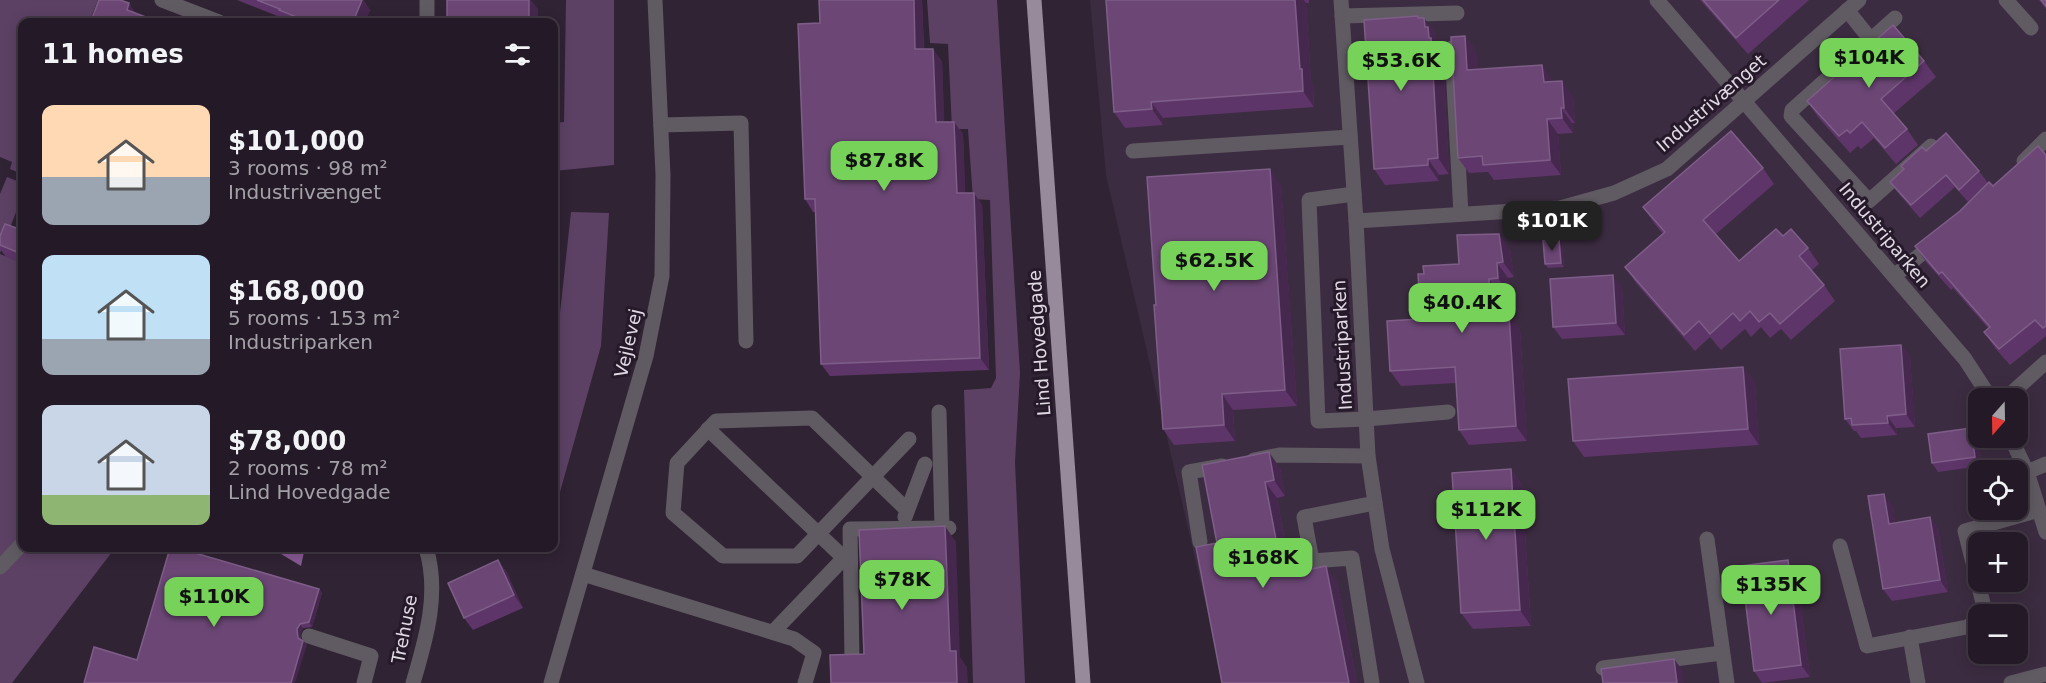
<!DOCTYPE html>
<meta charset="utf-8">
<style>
body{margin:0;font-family:"DejaVu Sans",sans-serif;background:#2c232f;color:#f1f3f6;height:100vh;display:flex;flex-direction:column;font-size:22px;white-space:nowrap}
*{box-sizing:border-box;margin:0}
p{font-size:20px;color:#a3a1a7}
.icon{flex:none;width:33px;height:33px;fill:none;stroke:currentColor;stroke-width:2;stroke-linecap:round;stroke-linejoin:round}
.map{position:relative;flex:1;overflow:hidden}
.side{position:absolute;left:18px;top:18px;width:540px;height:534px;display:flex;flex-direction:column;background:#241a27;border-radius:12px;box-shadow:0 3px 15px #0003,0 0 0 2px #413844}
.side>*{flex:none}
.needle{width:39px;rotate:200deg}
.controls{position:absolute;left:1968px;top:388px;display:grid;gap:12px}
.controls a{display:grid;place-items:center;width:60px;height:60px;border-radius:12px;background:#241a27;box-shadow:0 3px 15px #0003,0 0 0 2px #413844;font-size:30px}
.price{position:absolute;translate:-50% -51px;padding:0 14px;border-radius:12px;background:#77d259;color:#111;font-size:20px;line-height:39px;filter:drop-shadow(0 2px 3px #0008)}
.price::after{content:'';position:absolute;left:50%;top:36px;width:18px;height:14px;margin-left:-9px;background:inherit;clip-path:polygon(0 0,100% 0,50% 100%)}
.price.on{background:#222;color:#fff}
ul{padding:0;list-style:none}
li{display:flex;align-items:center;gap:18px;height:150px;padding:0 24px}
li span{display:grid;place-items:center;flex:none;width:168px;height:120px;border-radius:12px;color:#555}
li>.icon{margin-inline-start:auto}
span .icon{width:72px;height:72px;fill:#fffc;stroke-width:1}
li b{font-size:26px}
h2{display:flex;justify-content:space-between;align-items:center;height:72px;padding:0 24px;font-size:26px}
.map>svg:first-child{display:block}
</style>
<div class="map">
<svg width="2046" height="683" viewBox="0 0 2046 683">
<rect width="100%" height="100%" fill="#302334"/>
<path fill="#3c2c41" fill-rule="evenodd" d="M1090,0H2046V683H1224L1106,175ZM1978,399H2018V438H1978ZM1978,471H2018V510H1978ZM1978,543H2018V582H1978ZM1978,615H2018V654H1978Z"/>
<g fill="#5c4164">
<polygon points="0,0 98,0 89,22 22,22 22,174 10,169 12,162 0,157"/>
<polygon points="566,0 614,0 614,165 554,171 554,123 564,122"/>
<polygon points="927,0 997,0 1020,373 1015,462 1025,683 973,683 964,390 991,388 996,378 990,200 973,199 968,129 952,129 948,44 930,43"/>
<polygon points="7,177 22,183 22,197 0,253 0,194"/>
<polygon points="571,212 609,213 601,346 560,492 554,489 554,333 560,313"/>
<polygon points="0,254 22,263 22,548 115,548 12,683 0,683"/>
</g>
<polygon fill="#875994" points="242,548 303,548 304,552 301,566 276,551 243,550"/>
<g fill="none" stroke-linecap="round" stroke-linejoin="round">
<g stroke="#605a62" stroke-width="15">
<polyline points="162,0 219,22"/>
<polyline points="427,0 427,22"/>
<polyline points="1341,0 1356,221 1368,456 1382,549 1417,683"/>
<polyline points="1657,0 1965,359 1991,399"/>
<polyline points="2006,0 2031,28"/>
<polyline points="1847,10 1871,40"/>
<polyline points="1342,16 1457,13"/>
<polyline points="1895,18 1792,110 1791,116 1869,201 1931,146"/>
<polyline points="1452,48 1461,214"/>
<polyline points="661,125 741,123 746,341"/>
<polyline points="1133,151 1350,137"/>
<polyline points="2024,161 2046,139"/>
<polyline points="1354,194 1309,200 1318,421 1366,419 1448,412"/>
<polyline points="1356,221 1560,208 1614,193 1667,169 1859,0"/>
<polyline points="1894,276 1936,242"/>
<polyline points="2005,399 2046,362"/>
<polyline points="939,412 942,528"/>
<polyline points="708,429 844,558 773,632"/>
<polyline points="2011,438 2027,472 2046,532"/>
<polyline points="1254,460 1279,455 1368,456"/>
<polyline points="2027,472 2046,464"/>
<polyline points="907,510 812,418 716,421 677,463 673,513 723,556 797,556 909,439"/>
<polyline points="905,517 925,464"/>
<polyline points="1707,539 1727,683"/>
<polyline points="1200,542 1189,472 1222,466"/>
<polyline points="1840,546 1867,646 1967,627 1978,620"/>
<polyline points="0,567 22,544"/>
<polyline points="583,574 794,639 814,653 805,683"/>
<polyline points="1986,615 1965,531 2039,510"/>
<polyline points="309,636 371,656 364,683"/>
<polyline points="1910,637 1918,683"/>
<polyline points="852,660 850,529 949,528"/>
<polyline points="1603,668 1722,653"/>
<path d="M413,683C426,639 440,593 426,548"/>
<polyline points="551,683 646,356 662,276 663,175 655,0"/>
<polyline points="1372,683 1352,558 1312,561 1304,517 1375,503"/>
<polyline points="2011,683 2046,674"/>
</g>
<polyline stroke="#978a9b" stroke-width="15" points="1034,0 1083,683"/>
</g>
<g fill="#5e3569">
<polygon points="237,0 363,0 370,10 365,22 289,22 287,21 285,19"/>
<polygon points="819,0 922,0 924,49 942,61 944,122 954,122 963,134 965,193 974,193 982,205 989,370 830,376 821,364 816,212 813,212 805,199 820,23"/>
<polygon points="1106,0 1309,0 1309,3 1306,3 1311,82 1313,85 1314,107 1163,118 1163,125 1125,128 1114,112"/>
<polygon points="1700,0 1809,0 1748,54"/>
<polygon points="2039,0 2046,0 2046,9"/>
<polygon points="137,14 159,22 95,22 92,18"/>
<polygon points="1418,16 1436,34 1436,38 1439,43 1440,50 1443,54 1449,174 1439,175 1439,181 1385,185 1374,169"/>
<polygon points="1465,36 1476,52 1477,70 1553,80 1553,82 1573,96 1575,123 1572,123 1573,133 1558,134 1561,175 1494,180 1488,172 1469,173 1458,158"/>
<polygon points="1924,61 1936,77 1893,114 1907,129 1918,145 1896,164 1874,138 1861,149 1858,146 1850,153 1818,117 1807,101"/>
<polygon points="1926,151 1979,171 1988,183 1968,202 1955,187 1920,218 1899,194 1890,182 1904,170 1901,166"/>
<polygon points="2046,155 2046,336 2010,365 1995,348 1984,332 1988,328 1953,288 1951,290 1926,262 1915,246 1960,211 1993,186"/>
<polygon points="1763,168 1774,184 1716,234 1739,261 1783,236 1808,248 1819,264 1812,270 1824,285 1835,301 1791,340 1781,329 1770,338 1761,327 1751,337 1745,329 1721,350 1710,337 1695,351 1636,283 1625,267 1663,234 1654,223 1643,207"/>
<polygon points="1281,185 1297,406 1233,410 1235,441 1174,445 1163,429 1156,305"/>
<polygon points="22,228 22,263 6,257 0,249 0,236 22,230"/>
<polygon points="1562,243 1564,267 1548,268 1545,264"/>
<polygon points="1510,249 1514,277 1508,278 1509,293 1500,294 1501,314 1520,329 1527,441 1469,445 1459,430 1456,383 1401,386 1390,371 1421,319 1424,274"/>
<polygon points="1622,287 1625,335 1562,339 1553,327"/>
<polygon points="1901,345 1910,357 1915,427 1896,428 1897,435 1861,438 1856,431 1854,431 1845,419"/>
<polygon points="1743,367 1755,383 1759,445 1584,457 1573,441"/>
<polygon points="1977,436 1981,466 1938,472 1932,463"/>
<polygon points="1202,465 1280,468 1285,496 1277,498 1288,558 1309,569 1337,582 1357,683 1222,683 1217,543"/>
<polygon points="1511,469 1522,485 1531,626 1473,629 1461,613"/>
<polygon points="1893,506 1895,523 1930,517 1938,529 1948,592 1892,601 1883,589"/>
<polygon points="498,560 507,573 523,608 473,630 464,618"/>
<polygon points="1797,573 1810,677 1762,683 1754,671"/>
<polygon points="319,589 322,593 312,627 303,628 300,634 301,639 307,645 137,660"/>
</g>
<g fill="#46274e">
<polygon points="362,0 363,0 370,10 365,22 353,22"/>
<polygon points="529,0 531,0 538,9 538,22 529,22"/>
<polygon points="914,0 922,0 924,62 915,49"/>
<polygon points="1295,0 1304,0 1306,3 1311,82 1313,85 1314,107 1303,91 1300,69"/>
<polygon points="129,3 138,16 127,10"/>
<polygon points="1418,16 1425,26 1424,18 1436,34 1436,38 1439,43 1440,50 1443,54 1449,174 1438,158"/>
<polygon points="1465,36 1476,52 1478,86 1467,70"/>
<polygon points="933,49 942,61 945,135 936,122"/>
<polygon points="1542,65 1553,80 1554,98 1544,82"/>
<polygon points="1562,81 1573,96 1575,123 1564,108"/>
<polygon points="1151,102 1163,118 1163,125 1152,109"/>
<polygon points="1561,108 1572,123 1573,133 1562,118"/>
<polygon points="1547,119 1558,134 1561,175 1550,160"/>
<polygon points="954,122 963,134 966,206 957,193"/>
<polygon points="1428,159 1439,175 1439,181 1428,165"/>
<polygon points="1270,169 1281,185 1297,406 1285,390"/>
<polygon points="974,193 982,205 989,370 980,358"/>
<polygon points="1499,234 1510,249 1514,277 1503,262"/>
<polygon points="1559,239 1562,243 1564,267 1561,263"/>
<polygon points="22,245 22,259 17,252"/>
<polygon points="1497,263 1508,278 1509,293 1498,278"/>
<polygon points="1613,275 1622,287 1625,335 1616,323"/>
<polygon points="1489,279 1500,294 1502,330 1491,315"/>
<polygon points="1509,314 1520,329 1527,441 1516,426"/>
<polygon points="1901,345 1910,357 1915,427 1906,414"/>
<polygon points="1743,367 1755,383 1759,445 1748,429"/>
<polygon points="1222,394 1233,410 1235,441 1224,425"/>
<polygon points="1887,416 1896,428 1897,435 1888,423"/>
<polygon points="1971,428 1977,436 1981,466 1975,457"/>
<polygon points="1269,452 1280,468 1285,496 1274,480"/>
<polygon points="1511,469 1522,485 1531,626 1520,610"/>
<polygon points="1265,482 1277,498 1291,576 1280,560"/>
<polygon points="1884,494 1893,506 1897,536 1889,524"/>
<polygon points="1930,517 1938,529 1948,592 1940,580"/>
<polygon points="945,526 956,542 960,657 967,667 968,683 957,683 950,651"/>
<polygon points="1299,556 1310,572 1302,571"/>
<polygon points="498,560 507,573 523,608 514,595"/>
<polygon points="1788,560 1797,573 1810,677 1801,665"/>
<polygon points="1326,566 1337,582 1357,683 1349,683"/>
<polygon points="319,589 322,593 312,627 309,622"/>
<polygon points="300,624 303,628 300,634 301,642 298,638 297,629"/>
<polygon points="303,641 307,645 295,683 291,683"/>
<polygon points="1674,659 1683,671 1684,683 1677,683"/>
</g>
<g fill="#6c4776" stroke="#7e5e88" stroke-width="1.5">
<polygon points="99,0 120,0 129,3 127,10 159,22 105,22 92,18"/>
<polygon points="257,0 362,0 353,22 309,22 279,10 280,9"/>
<rect x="447" y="0" width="82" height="22"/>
<polygon points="819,0 914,0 915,49 933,49 936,122 954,122 957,193 974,193 980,358 821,364 815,199 805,199 798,24 820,23"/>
<polygon points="1106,0 1295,0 1300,69 1302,69 1303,91 1151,102 1152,109 1114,112"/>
<polygon points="1703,0 1779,0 1736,38"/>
<polygon points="2041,0 2046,0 2046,6"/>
<polygon points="1418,16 1418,18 1424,18 1425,27 1428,27 1429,38 1431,38 1438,158 1428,159 1428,165 1374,169 1364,20"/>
<polygon points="1893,25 1924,61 1881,99 1907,129 1885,148 1862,122 1850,133 1847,130 1839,136 1807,101"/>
<polygon points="1465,36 1467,70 1542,65 1544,82 1562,81 1564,108 1561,108 1562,118 1547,119 1550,160 1483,165 1482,156 1458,158 1451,37"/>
<polygon points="1731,131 1763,168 1703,220 1739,261 1776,229 1783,236 1791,229 1808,248 1799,256 1824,285 1780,324 1770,313 1759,322 1750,311 1740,321 1733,313 1710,334 1699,321 1684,335 1625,267 1665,232 1643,207"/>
<polygon points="1946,133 1979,171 1959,190 1946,175 1911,205 1890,182 1904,169 1901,166 1922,147 1926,151"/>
<polygon points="2038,146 2046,155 2046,326 2043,328 2035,320 1999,349 1984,332 1990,327 1942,272 1939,274 1915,246 1960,211 1989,182 1993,186"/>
<polygon points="1270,169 1285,390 1222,394 1224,425 1163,429 1154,305 1156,305 1147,177"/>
<polygon points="5,224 22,230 22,228 22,245 17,252 0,245 0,236"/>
<polygon points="1499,234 1503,262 1497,263 1498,278 1489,279 1491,315 1509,314 1516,426 1459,430 1455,367 1390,371 1387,321 1421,319 1418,274 1424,274 1423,266 1459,264 1457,235"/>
<polygon points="1559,239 1561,263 1545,264 1543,240"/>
<polygon points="1613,275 1616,323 1553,327 1550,279"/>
<polygon points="1901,345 1906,414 1887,416 1888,423 1852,425 1851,418 1845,419 1840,349"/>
<polygon points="1743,367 1748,429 1573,441 1568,379"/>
<polygon points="1971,428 1975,457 1932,463 1928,434"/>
<polygon points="1269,452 1274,480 1265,482 1280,560 1299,556 1302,571 1326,566 1349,683 1222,683 1196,547 1217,543 1202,465"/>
<polygon points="1511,469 1520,610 1461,613 1452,473"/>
<polygon points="1884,494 1889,524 1930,517 1940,580 1883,589 1868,496"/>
<polygon points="945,526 950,651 956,651 957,683 831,683 830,655 864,654 859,530"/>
<polygon points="170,548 178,548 319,589 309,622 300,624 297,629 298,638 303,641 291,683 84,683 94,647 137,660"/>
<polygon points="498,560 514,595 464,618 448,583"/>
<polygon points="1788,560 1801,665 1754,671 1741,566"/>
<polygon points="1674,659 1677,683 1603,683 1601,669"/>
</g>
<g text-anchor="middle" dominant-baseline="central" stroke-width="6" stroke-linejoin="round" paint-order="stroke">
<g font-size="18" fill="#e1d9e4" stroke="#261a2a">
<text transform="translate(1711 103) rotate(-41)">Industrivænget</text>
<text transform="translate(1885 235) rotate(50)">Industriparken</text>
<text transform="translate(628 343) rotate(-77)">Vejlevej</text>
<text transform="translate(1039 343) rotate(-94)">Lind Hovedgade</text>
<text transform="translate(1342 345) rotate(-93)">Industriparken</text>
<text transform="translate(404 629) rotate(-79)">Trehuse</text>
</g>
</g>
</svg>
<div class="controls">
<a><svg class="needle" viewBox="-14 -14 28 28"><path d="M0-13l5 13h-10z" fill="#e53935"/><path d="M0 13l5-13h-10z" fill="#a3a1a7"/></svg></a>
<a><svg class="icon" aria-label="locate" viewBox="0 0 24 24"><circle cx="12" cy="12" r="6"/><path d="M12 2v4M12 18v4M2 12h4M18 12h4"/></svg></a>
<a>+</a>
<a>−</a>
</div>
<b class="price" style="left:1869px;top:89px">$104K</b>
<b class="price" style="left:1401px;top:92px">$53.6K</b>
<b class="price" style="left:884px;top:192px">$87.8K</b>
<b class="price on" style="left:1552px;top:252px">$101K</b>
<b class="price" style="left:1214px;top:292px">$62.5K</b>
<b class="price" style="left:1462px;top:334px">$40.4K</b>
<b class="price" style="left:1486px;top:541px">$112K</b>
<b class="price" style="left:1263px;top:589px">$168K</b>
<b class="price" style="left:902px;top:611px">$78K</b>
<b class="price" style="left:1771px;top:616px">$135K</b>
<b class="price" style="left:214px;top:628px">$110K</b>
<section class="side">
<h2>11 homes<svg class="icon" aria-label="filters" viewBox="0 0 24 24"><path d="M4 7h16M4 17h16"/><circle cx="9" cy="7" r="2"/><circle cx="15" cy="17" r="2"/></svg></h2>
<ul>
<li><span style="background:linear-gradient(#ffd9b3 60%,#9aa5b1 0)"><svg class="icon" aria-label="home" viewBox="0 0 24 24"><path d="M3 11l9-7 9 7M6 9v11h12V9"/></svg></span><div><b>$101,000</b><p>3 rooms · 98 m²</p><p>Industrivænget</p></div></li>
<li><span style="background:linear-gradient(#bfe0f5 70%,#9aa5b1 0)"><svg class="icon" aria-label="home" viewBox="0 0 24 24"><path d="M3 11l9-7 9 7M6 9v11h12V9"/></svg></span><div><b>$168,000</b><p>5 rooms · 153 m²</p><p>Industriparken</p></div></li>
<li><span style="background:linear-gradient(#c9d6e8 75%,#8fb573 0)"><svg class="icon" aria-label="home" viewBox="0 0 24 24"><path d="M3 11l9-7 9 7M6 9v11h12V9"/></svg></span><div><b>$78,000</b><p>2 rooms · 78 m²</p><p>Lind Hovedgade</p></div></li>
</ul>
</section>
</div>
